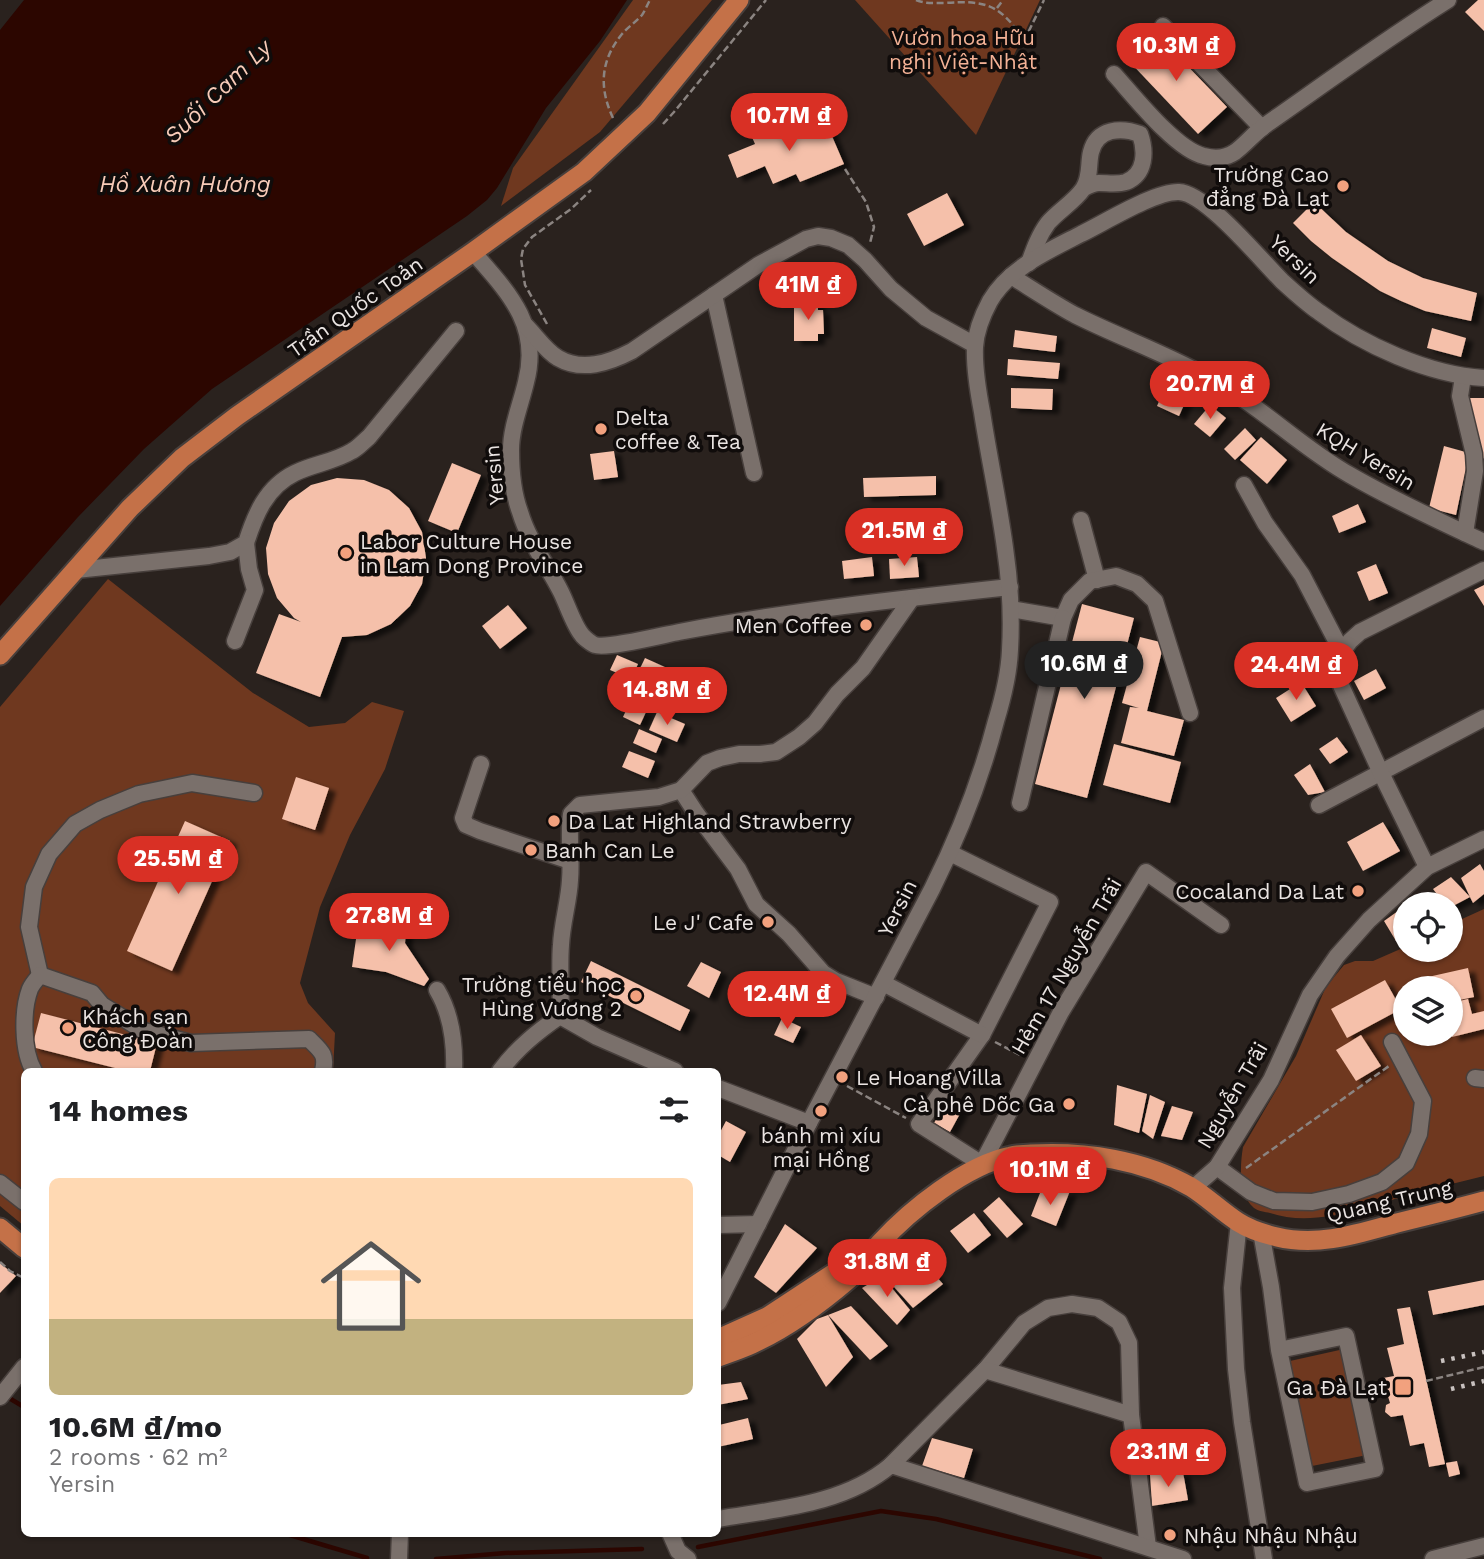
<!DOCTYPE html>
<meta charset="utf-8">
<style>
body{margin:0;font-family:"Work Sans",sans-serif;background:#f2f2f2;color:#202124;height:100vh;display:flex;flex-direction:column;font-size:26px;white-space:nowrap}
*{box-sizing:border-box;margin:0}
p{font-size:23px;color:#757577}
.icon{flex:none;width:38px;height:38px;fill:none;stroke:currentColor;stroke-width:2;stroke-linecap:round;stroke-linejoin:round}
.map{position:relative;flex:1;overflow:hidden}
.panel{position:absolute;left:21px;top:1068px;width:700px;height:469px;display:flex;flex-direction:column;background:#fff;border-radius:10px;box-shadow:0 2px 5px #0004}
.panel>*{flex:none}
.buttons{position:absolute;left:1393px;top:892px;display:grid;gap:14px}
.buttons a{display:grid;place-items:center;width:70px;height:70px;border-radius:50%;background:#fff;box-shadow:0 2px 5px #0004;font-size:35px}
.price{position:absolute;translate:-50% -60px;padding:0 16px;border-radius:24px;background:#d93025;color:#fff;font-size:23px;line-height:46px;filter:drop-shadow(0 2px 4px #0008)}
.price::after{content:'';position:absolute;left:50%;top:42px;width:21px;height:16px;margin-left:-10px;background:inherit;clip-path:polygon(0 0,100% 0,50% 100%)}
.price.current{background:#222;color:#fff}
ul{padding:0;list-style:none}
li{display:grid;align-content:center;gap:14px;height:371px;padding:0 28px}
li+li{border-top:2px solid #e0e0e0}
li span{display:grid;place-items:center;height:217px;border-radius:10px;color:#555}
li>.icon{margin-inline-start:auto}
span .icon{width:126px;height:126px;fill:#fffc;stroke-width:1}
li b{font-size:30px}
h2{display:flex;justify-content:space-between;align-items:center;height:84px;padding:0 28px;font-size:30px}
.map>svg:first-child{display:block}
</style>
<div class="map">
<svg width="1484" height="1559" viewBox="0 0 1484 1559">
<defs>
<filter id="shadow"><feDropShadow dx="7" dy="4" stdDeviation="2" flood-color="#0009"/></filter>
</defs>
<rect width="100%" height="100%" fill="#2a221e"/>
<g fill="#6f381f" fill-rule="evenodd">
<polygon points="633,0 712,0 600,132 501,206 513,168"/>
<polygon points="855,0 1040,0 976,135"/>
<polygon points="108,579 253,693 309,727 345,723 372,702 404,711 385,769 350,835 320,907 300,983 308,1003 335,1033 333,1071 24,1071 24,1226 0,1206 0,707"/>
<path d="M1484,909V1176C1460,1182 1435,1188 1411,1194C1368,1207 1314,1228 1270,1213C1265,1212 1258,1211 1254,1208C1238,1195 1240,1165 1243,1147L1296,1056L1325,989L1334,977L1344,965L1355,961H1373L1405,947V950H1451V924ZM1405,989H1451V1034H1405Z"/>
<polygon points="1344,1349 1367,1455 1312,1466 1290,1361"/>
</g>
<polygon fill="#2c0600" points="24,0 627,0 600,41 546,108 497,188 487,200 467,216 212,389 144,449 78,517 0,606 0,30"/>
<g fill="none" stroke-linecap="round" stroke-linejoin="round">
<g stroke="#2c0600" stroke-width="4.5">
<polyline points="4,1395 24,1407"/>
<polyline points="283,1533 367,1558"/>
<polyline points="698,1547 881,1511 936,1519 1100,1559"/>
<polyline points="436,1559 505,1553 642,1549"/>
</g>
</g>
<g fill="#f5c0aa" filter="url(#shadow)">
<polygon points="1478,0 1484,0 1484,31 1465,12"/>
<polygon points="1154,31 1227,107 1198,134 1126,58"/>
<polygon points="825,120 844,164 800,182 796,174 773,184 765,166 737,178 728,155 755,144 751,135 780,123 785,136"/>
<polygon points="947,193 964,225 924,246 907,214"/>
<polygon points="1314,202 1346,232 1388,261 1423,278 1477,293 1471,321 1425,311 1401,301 1380,291 1332,258 1311,241 1293,223"/>
<polygon points="794,302 818,302 818,310 823,310 824,334 818,334 818,341 794,341"/>
<polygon points="1432,328 1466,338 1461,357 1427,348"/>
<polygon points="1015,330 1057,336 1055,352 1013,347"/>
<polygon points="1008,359 1060,363 1058,379 1007,375"/>
<polygon points="1166,385 1188,396 1179,416 1157,406"/>
<polygon points="1011,388 1053,389 1052,410 1011,408"/>
<polygon points="1469,398 1484,398 1484,458 1483,459"/>
<polygon points="1210,405 1226,418 1210,437 1194,424"/>
<polygon points="1245,428 1256,440 1235,460 1224,449"/>
<polygon points="1261,437 1287,460 1267,484 1240,460"/>
<polygon points="1444,446 1469,453 1456,515 1429,508"/>
<polygon points="614,451 618,477 594,480 590,454"/>
<polygon points="452,463 481,475 457,533 428,521"/>
<polygon points="936,476 936,495 864,497 863,478"/>
<polygon points="337,478 364,480 389,490 409,508 422,532 426,558 422,584 410,606 391,624 367,635 342,637 320,697 256,673 279,614 301,622 294,618 277,598 268,574 266,548 274,523 289,501 311,485"/>
<polygon points="1358,504 1366,522 1339,533 1332,516"/>
<polygon points="891,521 892,540 864,541 863,522"/>
<polygon points="872,557 874,576 844,579 842,561"/>
<polygon points="917,557 919,577 890,579 889,559"/>
<polygon points="1376,564 1388,593 1369,601 1357,572"/>
<polygon points="1484,585 1484,606 1474,590"/>
<polygon points="1082,604 1134,618 1087,798 1035,784"/>
<polygon points="508,605 527,628 500,649 482,626"/>
<polygon points="1140,637 1164,643 1147,711 1184,720 1174,756 1121,743 1130,707 1139,708 1122,703"/>
<polygon points="617,655 638,664 631,679 610,670"/>
<polygon points="645,658 667,668 658,689 635,679"/>
<polygon points="1376,669 1386,688 1364,700 1354,681"/>
<polygon points="1301,682 1316,706 1291,722 1276,698"/>
<polygon points="629,684 655,695 651,704 625,693"/>
<polygon points="629,704 646,712 640,725 623,717"/>
<polygon points="657,712 685,724 677,742 649,730"/>
<polygon points="639,729 662,739 656,753 633,743"/>
<polygon points="1337,737 1348,752 1330,764 1319,749"/>
<polygon points="1114,744 1181,762 1170,803 1103,785"/>
<polygon points="629,751 655,761 648,778 622,767"/>
<polygon points="1310,764 1325,792 1308,795 1294,775"/>
<polygon points="296,777 329,788 315,830 282,819"/>
<polygon points="185,821 230,841 172,971 127,951"/>
<polygon points="1383,822 1400,851 1363,871 1347,842"/>
<polygon points="1480,864 1484,871 1484,894 1473,903 1470,897 1451,907 1451,905 1445,905 1433,889 1451,877 1470,897 1461,878"/>
<polygon points="1423,893 1432,905 1407,905"/>
<polygon points="1405,906 1405,936 1396,941 1384,921"/>
<polygon points="389,917 407,922 405,943 429,979 424,986 386,972 352,967 357,932 385,935"/>
<polygon points="591,961 690,1010 680,1031 581,982"/>
<polygon points="701,962 721,972 709,998 687,986"/>
<polygon points="1468,968 1474,997 1454,1001 1451,989 1430,989 1428,977"/>
<polygon points="1385,980 1401,1009 1347,1038 1331,1009"/>
<polygon points="1468,999 1472,1014 1484,1011 1484,1029 1452,1037 1451,1029 1451,1003"/>
<polygon points="41,1013 157,1043 150,1071 127,1071 32,1047"/>
<polygon points="782,1018 801,1027 793,1043 774,1035"/>
<polygon points="1361,1035 1381,1066 1356,1081 1336,1050"/>
<polygon points="1117,1085 1147,1094 1139,1133 1114,1125"/>
<polygon points="1150,1095 1165,1102 1153,1139 1142,1131"/>
<polygon points="947,1101 962,1110 950,1132 934,1123"/>
<polygon points="1172,1106 1193,1112 1182,1140 1161,1136"/>
<polygon points="726,1121 746,1132 730,1162 718,1155 718,1136"/>
<polygon points="1070,1191 1056,1226 1031,1216 1040,1193"/>
<polygon points="999,1197 1023,1224 1007,1238 983,1211"/>
<polygon points="974,1213 991,1235 968,1253 950,1231"/>
<polygon points="785,1224 817,1248 776,1293 754,1277"/>
<polygon points="913,1251 943,1284 913,1308 885,1277"/>
<polygon points="0,1263 16,1276 0,1293"/>
<polygon points="882,1276 910,1310 897,1325 862,1288"/>
<polygon points="1484,1280 1484,1305 1433,1315 1428,1291"/>
<polygon points="851,1306 888,1346 870,1360 828,1315"/>
<polygon points="1410,1307 1445,1464 1429,1467 1424,1443 1410,1446 1403,1415 1391,1417 1385,1412 1386,1405 1390,1403 1387,1393 1383,1392 1379,1385 1383,1378 1394,1376 1387,1348 1404,1344 1397,1309"/>
<polygon points="828,1315 853,1357 826,1387 797,1339 817,1319"/>
<polygon points="741,1382 748,1399 718,1405 718,1385"/>
<polygon points="748,1418 753,1439 718,1447 719,1425"/>
<polygon points="932,1438 973,1449 964,1478 922,1466"/>
<polygon points="1457,1461 1460,1474 1449,1477 1446,1463"/>
<polygon points="1183,1472 1188,1500 1152,1506 1150,1475"/>
</g>
<g fill="none" stroke-linecap="round" stroke-linejoin="round">
<g stroke="#473f3c" stroke-width="19">
<g id="minor">
<polyline points="1163,26 1262,128"/>
<path d="M1114,74C1133,95 1176,150 1204,156C1214,159 1226,158 1235,152C1246,144 1255,132 1267,124C1327,82 1386,39 1448,0"/>
<path d="M473,252C508,292 541,325 526,382C521,404 511,427 511,450C511,470 513,493 520,512C529,542 548,566 561,592C567,604 574,626 582,635C584,638 592,644 595,645C607,649 663,635 679,632C788,611 899,599 1010,587"/>
<path d="M1029,263C1034,249 1039,235 1048,223C1058,211 1074,202 1083,189C1091,177 1088,164 1091,152C1097,128 1121,127 1140,134C1146,151 1146,174 1126,182C1117,185 1108,183 1099,183C1094,183 1088,186 1084,188"/>
<path d="M1011,276C1032,289 1053,303 1075,315C1121,338 1170,355 1215,381C1263,408 1302,448 1350,475C1393,500 1439,521 1484,542"/>
<polyline points="714,295 754,473"/>
<path d="M526,326C536,336 546,351 558,358C582,372 609,363 632,351L758,265L806,239L818,236L831,238L848,245L865,260L891,289L926,318L975,345"/>
<polyline points="1463,377 1460,396 1474,454 1475,471 1465,533"/>
<polyline points="1244,485 1265,523 1302,575 1342,652"/>
<polyline points="1081,520 1097,580"/>
<path d="M76,570L209,556L230,552L246,543C255,515 266,487 295,473C313,464 334,462 352,451C358,448 363,442 369,437L456,331"/>
<polyline points="1011,609 1063,618 1071,600 1090,581 1116,576 1137,584 1155,601 1190,713"/>
<polyline points="235,641 255,590 249,569 246,543"/>
<polyline points="481,764 463,818 466,825 480,831 570,861"/>
<polyline points="681,790 696,813 738,869 756,904 789,934 823,973 836,981 876,997"/>
<polyline points="1020,803 1063,618"/>
<polyline points="1319,805 1484,718"/>
<polyline points="950,853 1050,902 982,1035 919,1124 982,1164 1061,1012 1146,872 1221,925"/>
<polyline points="1427,867 1381,773 1339,681 1342,652 1350,641 1360,632 1484,570"/>
<polyline points="40,975 29,927 34,887 49,854 75,824 100,810 139,794 192,783 254,793"/>
<polyline points="883,983 982,1035"/>
<path d="M437,990C452,1015 455,1043 454,1071"/>
<polyline points="560,1016 597,1037 675,1071"/>
<path d="M34,1071C22,1051 22,1010 30,989C32,984 36,980 40,975L92,993L102,1005L144,1031L191,1043L309,1039C321,1051 327,1054 323,1071"/>
<path d="M500,1071C517,1048 537,1032 560,1016C562,992 559,969 561,945C562,923 569,901 570,880C572,858 568,836 571,814L580,805L659,797L681,790L707,763L720,758L739,754H760L776,752L799,737L815,723L837,694L863,668L912,598"/>
<polyline points="1475,1078 1484,1079"/>
<polyline points="718,1088 809,1123"/>
<polyline points="1217,1167 1251,1192 1274,1201 1312,1202 1349,1194 1382,1182 1406,1163 1419,1134 1423,1101 1392,1042"/>
<polyline points="0,1183 24,1202"/>
<polyline points="1193,1188 1217,1167 1271,1080 1310,995 1337,956 1369,920 1427,867 1484,839"/>
<polyline points="1239,1222 1232,1288 1236,1369 1242,1422 1264,1559"/>
<polyline points="718,1225 758,1224"/>
<polyline points="1261,1232 1271,1287 1279,1350 1307,1483 1375,1469 1346,1336 1279,1350"/>
<path d="M718,1303L809,1123L932,889C959,835 981,779 996,721C1003,698 1009,674 1010,650C1012,616 1010,582 1005,548C999,503 989,458 982,412C978,391 974,368 975,347C976,332 983,314 990,301C1009,268 1048,251 1081,234C1104,223 1155,191 1179,192C1206,193 1261,260 1282,281C1293,291 1306,303 1319,312C1363,345 1429,375 1484,378"/>
<polyline points="985,1370 1024,1323 1048,1308 1072,1304 1098,1308 1119,1322 1129,1343 1131,1415"/>
<polyline points="0,1397 24,1367"/>
<polyline points="891,1465 985,1370 1131,1415 1148,1547"/>
<path d="M718,1519C776,1509 844,1505 891,1465L1183,1559"/>
<polyline points="670,1533 678,1551 688,1559"/>
<polyline points="399,1559 400,1533"/>
<polyline points="1433,1559 1484,1546"/>
</g>
</g>
<g stroke="#473f3c" stroke-width="23">
<g id="major">
<polyline points="0,655 130,508 182,458 237,416 473,252 584,172 647,113 739,0"/>
<polyline points="0,1228 24,1248"/>
<polyline points="718,1339 767,1317 866,1252"/>
<path d="M718,1357C729,1353 741,1349 752,1344C785,1329 821,1303 849,1279C861,1269 869,1255 880,1243C910,1210 966,1165 1011,1156C1017,1154 1025,1155 1032,1154C1085,1151 1144,1160 1191,1187C1207,1197 1221,1211 1238,1222C1249,1229 1264,1234 1277,1237C1318,1247 1357,1234 1397,1223C1426,1216 1455,1209 1484,1201"/>
</g>
</g>
<g stroke="#8b8481" stroke-width="2.5" stroke-dasharray="7 3.5" stroke-linecap="butt">
<path d="M916,0C926,4 933,3 944,3C985,0 1001,4 1024,41"/>
<polyline points="997,8 1003,0"/>
<polyline points="1024,41 1044,0"/>
<path d="M613,118C599,88 600,61 622,34C628,27 636,22 642,15C645,11 647,5 650,0"/>
<polyline points="663,124 674,112 766,0"/>
<polyline points="845,169 866,202 874,227 870,243"/>
<polyline points="547,324 525,285 521,259 523,249 532,237 571,209 591,190"/>
<polyline points="995,1042 1020,1055"/>
<polyline points="847,1086 906,1118"/>
<polyline points="1246,1168 1389,1066"/>
<polyline points="0,1262 10,1271 24,1278"/>
<polyline points="1426,1381 1484,1367"/>
</g>
<use href="#minor" stroke="#7a706b" stroke-width="16"/>
<use href="#major" stroke="#c47148" stroke-width="19"/>
<g stroke="#c8c1bf" stroke-width="4.5" stroke-dasharray="3.5 7" stroke-linecap="butt">
<polyline points="1441,1361 1484,1352"/>
<polyline points="1451,1389 1484,1381"/>
</g>
</g>
<g fill="#f2a17e" stroke="#100c0b" stroke-width="2.5">
<circle cx="1343" cy="186" r="7"/>
<circle cx="601" cy="429" r="7"/>
<circle cx="346" cy="553" r="7"/>
<circle cx="866" cy="625" r="7"/>
<circle cx="554" cy="821" r="7"/>
<circle cx="531" cy="850" r="7"/>
<circle cx="1358" cy="891" r="7"/>
<circle cx="768" cy="922" r="7"/>
<circle cx="636" cy="996" r="7"/>
<circle cx="68" cy="1028" r="7"/>
<circle cx="842" cy="1077" r="7"/>
<circle cx="1069" cy="1104" r="7"/>
<circle cx="821" cy="1111" r="7"/>
<rect x="1394" y="1378" width="18" height="18" rx="3.5"/>
<circle cx="1170" cy="1535" r="7"/>
</g>
<g text-anchor="middle" dominant-baseline="central" stroke-width="7" stroke-linejoin="round" paint-order="stroke">
<g font-size="21" fill="#f4b296" stroke="#100c0b">
<text x="963" y="37">Vườn hoa Hữu<tspan x="963" dy="24">nghị Việt-Nhật</tspan></text>
</g>
<g font-size="21" fill="#eae4e2" stroke="#100c0b" text-anchor="end">
<text x="1329" y="174">Trường Cao<tspan x="1329" dy="24">đẳng Đà Lạt</tspan></text>
<text x="615" y="417" text-anchor="start">Delta<tspan x="615" dy="24">coffee &amp; Tea</tspan></text>
<text x="360" y="541" text-anchor="start">Labor Culture House<tspan x="360" dy="24">in Lam Dong Province</tspan></text>
<text x="852" y="625">Men Coffee</text>
<text x="568" y="821" text-anchor="start">Da Lat Highland Strawberry</text>
<text x="545" y="850" text-anchor="start">Banh Can Le</text>
<text x="1344" y="891">Cocaland Da Lat</text>
<text x="754" y="922">Le J' Cafe</text>
<text x="622" y="984">Trường tiểu học<tspan x="622" dy="24">Hùng Vương 2</tspan></text>
<text x="82" y="1016" text-anchor="start">Khách sạn<tspan x="82" dy="24">Công Đoàn</tspan></text>
<text x="856" y="1077" text-anchor="start">Le Hoang Villa</text>
<text x="1055" y="1104">Cà phê Dõc Ga</text>
<text x="821" y="1135" text-anchor="middle">bánh mì xíu<tspan x="821" dy="24">mại Hồng</tspan></text>
<text x="1387" y="1387">Ga Đà Lạt</text>
<text x="1184" y="1535" text-anchor="start">Nhậu Nhậu Nhậu</text>
</g>
<g font-size="21" fill="#eae4e2" stroke="#100c0b">
<text transform="translate(1295 259) rotate(44)">Yersin</text>
<text transform="translate(355 307) rotate(-35)">Trần Quốc Toản</text>
<text transform="translate(1366 456) rotate(31)">KQH Yersin</text>
<text transform="translate(494 475) rotate(-95)">Yersin</text>
<text transform="translate(897 908) rotate(-63)">Yersin</text>
<text transform="translate(1066 966) rotate(-60)">Hẻm 17 Nguyễn Trãi</text>
<text transform="translate(1232 1095) rotate(-60)">Nguyễn Trãi</text>
<text transform="translate(1389 1201) rotate(-13)">Quang Trung</text>
</g>
<g font-size="23" font-style="italic" fill="#f8cbb8" stroke="#100c0b">
<text transform="translate(218 92) rotate(-44)">Suối Cam Ly</text>
<text x="185" y="184">Hồ Xuân Hương</text>
</g>
</g>
</svg>
<div class="buttons">
<a><svg class="icon" aria-label="locate" viewBox="0 0 24 24"><circle cx="12" cy="12" r="6"/><path d="M12 2v4M12 18v4M2 12h4M18 12h4"/></svg></a>
<a><svg class="icon" aria-label="layers" viewBox="0 0 24 24"><path d="M12 4l9 5-9 5-9-5zM3 14l9 5 9-5"/></svg></a>
</div>
<b class="price" style="left:1176px;top:83px">10.3M ₫</b>
<b class="price" style="left:789px;top:153px">10.7M ₫</b>
<b class="price" style="left:808px;top:322px">41M ₫</b>
<b class="price" style="left:1210px;top:421px">20.7M ₫</b>
<b class="price" style="left:904px;top:568px">21.5M ₫</b>
<b class="price current" style="left:1084px;top:701px">10.6M ₫</b>
<b class="price" style="left:1296px;top:702px">24.4M ₫</b>
<b class="price" style="left:667px;top:727px">14.8M ₫</b>
<b class="price" style="left:178px;top:896px">25.5M ₫</b>
<b class="price" style="left:389px;top:953px">27.8M ₫</b>
<b class="price" style="left:787px;top:1031px">12.4M ₫</b>
<b class="price" style="left:1050px;top:1207px">10.1M ₫</b>
<b class="price" style="left:887px;top:1299px">31.8M ₫</b>
<b class="price" style="left:1168px;top:1489px">23.1M ₫</b>
<section class="panel">
<h2>14 homes<svg class="icon" aria-label="filters" viewBox="0 0 24 24"><path d="M4 7h16M4 17h16"/><circle cx="9" cy="7" r="2"/><circle cx="15" cy="17" r="2"/></svg></h2>
<ul>
<li><span style="background:linear-gradient(#ffd9b3 65%,#c2b280 0)"><svg class="icon" aria-label="home" viewBox="0 0 24 24"><path d="M3 11l9-7 9 7M6 9v11h12V9"/></svg></span><div><b>10.6M ₫/mo</b><p>2 rooms · 62 m²</p><p>Yersin</p></div></li>
</ul>
</section>
</div>
